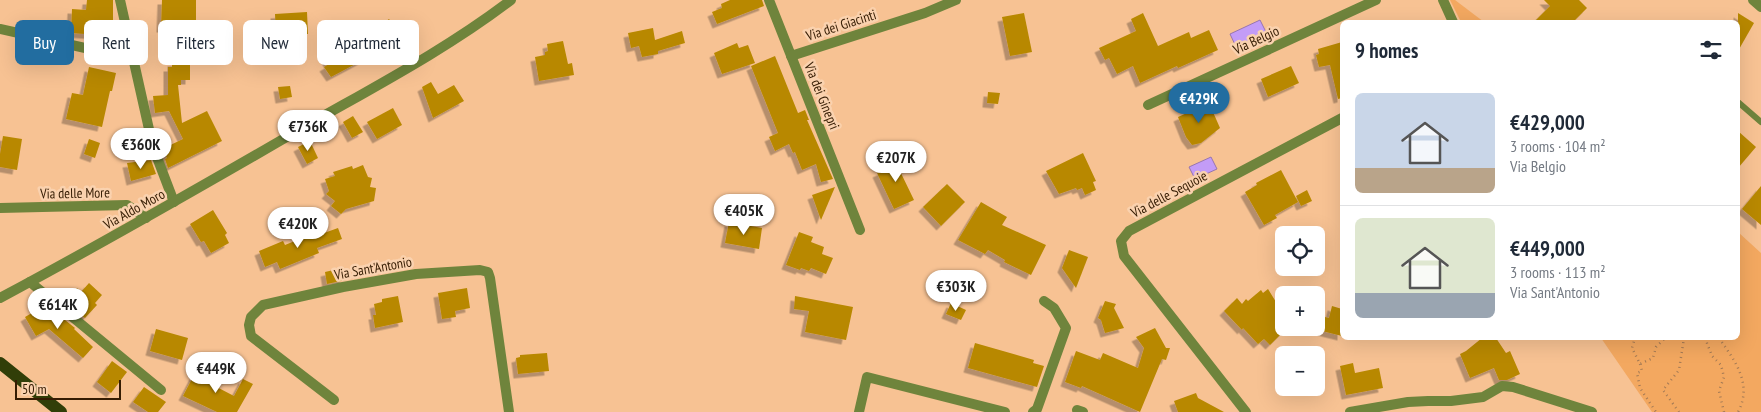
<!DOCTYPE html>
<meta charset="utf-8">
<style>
body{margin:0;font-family:"PT Sans Narrow",sans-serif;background:#f6f6f7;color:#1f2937;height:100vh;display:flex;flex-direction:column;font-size:19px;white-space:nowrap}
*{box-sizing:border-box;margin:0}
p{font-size:16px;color:#747a83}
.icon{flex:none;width:28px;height:28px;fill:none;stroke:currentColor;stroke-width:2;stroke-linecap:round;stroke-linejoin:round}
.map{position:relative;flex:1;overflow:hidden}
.drawer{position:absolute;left:1340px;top:20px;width:400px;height:320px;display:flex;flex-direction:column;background:#fff;border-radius:8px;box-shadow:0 5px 20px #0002}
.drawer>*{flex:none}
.guide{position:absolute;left:15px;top:20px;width:475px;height:45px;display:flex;gap:10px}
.tools{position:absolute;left:1275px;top:226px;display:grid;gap:10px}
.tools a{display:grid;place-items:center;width:50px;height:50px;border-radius:8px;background:#fff;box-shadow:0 5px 20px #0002;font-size:25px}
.scale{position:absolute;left:15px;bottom:12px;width:106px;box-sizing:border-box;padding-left:5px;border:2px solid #351c03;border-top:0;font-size:14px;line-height:18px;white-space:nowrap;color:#351c03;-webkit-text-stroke:4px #fad2af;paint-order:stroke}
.price{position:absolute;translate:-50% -42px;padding:0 11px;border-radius:18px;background:#fff;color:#222;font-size:16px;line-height:32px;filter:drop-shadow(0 1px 2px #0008)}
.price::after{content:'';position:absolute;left:50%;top:30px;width:15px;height:11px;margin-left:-8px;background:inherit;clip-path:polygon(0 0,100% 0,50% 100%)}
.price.active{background:#226da0;color:#fff}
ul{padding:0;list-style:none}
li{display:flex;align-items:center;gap:15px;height:125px;padding:0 15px}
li+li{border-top:1px solid #e0e1e3}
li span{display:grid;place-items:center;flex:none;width:140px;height:100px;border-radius:8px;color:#555}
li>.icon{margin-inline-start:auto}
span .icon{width:60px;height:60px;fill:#fffc;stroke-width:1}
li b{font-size:21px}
h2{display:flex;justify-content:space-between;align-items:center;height:60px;padding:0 15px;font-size:21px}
.pill{padding:0 18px;border-radius:8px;background:#fff;box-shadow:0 5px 20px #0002;font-size:18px;line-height:45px}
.pill.active{background:#226da0;color:#fff}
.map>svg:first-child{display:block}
</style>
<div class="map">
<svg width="1761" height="412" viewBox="0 0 1761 412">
<defs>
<filter id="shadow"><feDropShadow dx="-4.5" dy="4.5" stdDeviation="0" flood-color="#0004"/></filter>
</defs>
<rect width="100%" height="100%" fill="#f7c293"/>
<g fill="#f3a860">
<polygon points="1450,0 1455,0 1484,22 1461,22"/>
<polygon points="1738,232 1761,253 1761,412 1652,412 1601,338 1738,338"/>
</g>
<g fill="#c39cf7" stroke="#9876ae">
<polygon points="1260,20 1267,34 1237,49 1230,34"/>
<polygon points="1211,157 1217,169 1195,179 1189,167"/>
</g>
<g fill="#b88805" filter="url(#shadow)">
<polygon points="87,0 113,0 113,36 71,33 72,9 86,10"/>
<polygon points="162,0 196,0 196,20 178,20 177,29 161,28"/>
<polygon points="730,0 762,0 764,6 717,24 712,12 722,8 721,4"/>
<polygon points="1544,0 1579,0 1587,8 1573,22 1534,22 1550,6"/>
<polygon points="307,12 308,34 302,34 302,42 282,42 282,35 276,36 275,14"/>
<polygon points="1024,13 1032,52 1010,56 1002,17"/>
<polygon points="1143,13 1158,46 1189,32 1191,38 1209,30 1218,50 1178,68 1177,66 1140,83 1133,66 1117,74 1109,58 1105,60 1099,48 1136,31 1131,19"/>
<polygon points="1738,13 1754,23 1738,51"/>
<polygon points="389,19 399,34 390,40 380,26"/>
<polygon points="653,28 655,40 682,31 685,43 658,51 658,54 642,57 639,46 631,48 628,33"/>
<polygon points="356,31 363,60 331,77 324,67 329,64 326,59 329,58 324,50"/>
<polygon points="563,41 568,64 572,63 574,75 539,81 535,57 545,55 545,52 548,51 547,44"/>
<polygon points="1342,42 1342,98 1338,99 1330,65 1319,67 1316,55 1319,54 1318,49"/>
<polygon points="737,43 739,48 748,45 755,63 722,74 714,53"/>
<polygon points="775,56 798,113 805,110 809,120 807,120 833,179 821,182 816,164 802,170 795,152 793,153 789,144 775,151 769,137 778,133 751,66"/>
<polygon points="172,62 190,62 190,80 181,80 181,85 178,85 182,123 207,111 222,141 168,168 165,159 167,158 162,149 183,139 169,111 155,113 153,96 168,95 168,67 172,67"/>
<polygon points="1291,66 1299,83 1268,97 1261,79"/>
<polygon points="89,67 116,73 112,91 110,91 102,127 66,119 72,93 83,95"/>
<polygon points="431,82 438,94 454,85 464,101 433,118 422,87"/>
<polygon points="290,86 292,97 280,99 278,87"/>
<polygon points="988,92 1000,93 998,104 987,103"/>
<polygon points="1209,103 1220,128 1201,143 1192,145 1186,137 1178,117"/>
<polygon points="393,108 402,125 377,139 367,122"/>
<polygon points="353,116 363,132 352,138 343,122"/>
<polygon points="1738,131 1756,147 1738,168"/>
<polygon points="3,136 22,139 17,170 0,167 0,154"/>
<polygon points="89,139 100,143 95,158 84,154"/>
<polygon points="310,141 318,158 307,164 298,147"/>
<polygon points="905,152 909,162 898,167 914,200 894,209 877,173 897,164 897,166 894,156"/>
<polygon points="1083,153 1096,181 1093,182 1096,190 1085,195 1082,188 1077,190 1076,188 1059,194 1046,171"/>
<polygon points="151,160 156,174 131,181 127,163"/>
<polygon points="363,165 368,177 372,178 370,187 376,188 374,201 346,209 341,214 331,206 335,201 326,194 329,191 325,179 335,176 333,172 352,166 353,169"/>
<polygon points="1281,170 1298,202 1275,215 1277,218 1264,225 1245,192 1257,185 1256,183"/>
<polygon points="947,184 965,202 941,226 923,207"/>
<polygon points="1761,186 1761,225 1742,209"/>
<polygon points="835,187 821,220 812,195"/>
<polygon points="1307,190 1312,201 1301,206 1296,196"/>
<polygon points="981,202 1007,217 1002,225 1046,245 1031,275 1004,262 1005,260 988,250 985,254 958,240"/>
<polygon points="213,210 227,233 225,235 229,243 211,253 204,241 201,242 190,224"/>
<polygon points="729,222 762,228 759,249 725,243"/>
<polygon points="338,228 342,239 317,248 319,253 280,269 277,262 265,267 259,251 283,241 285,245 312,234 313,237"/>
<polygon points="799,232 813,237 811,242 824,247 822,254 833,258 826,274 811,268 809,271 801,268 800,270 786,265"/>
<polygon points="1069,250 1088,257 1076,288 1062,268"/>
<polygon points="342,268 345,280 327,284 325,272"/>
<polygon points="89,283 102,295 95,303 97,305 85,318 65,302 77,288 81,292"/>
<polygon points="467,288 470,308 455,311 456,317 442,319 438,293"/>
<polygon points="1268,289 1284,315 1284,331 1270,345 1264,339 1258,344 1243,328 1242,330 1224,311 1237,298 1242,304 1246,299 1248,301 1261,290 1263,293"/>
<polygon points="398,296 403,322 375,328 373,315 376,315 374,304 382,302 382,299"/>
<polygon points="795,296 853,307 846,340 805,332 809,311 794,309"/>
<polygon points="1105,301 1116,304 1114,308 1124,328 1105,333 1101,320 1098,318"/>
<polygon points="951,303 966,310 961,320 946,314"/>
<polygon points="44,306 46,310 50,308 75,328 74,329 93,347 83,358 49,329 36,336 25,317"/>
<polygon points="1332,306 1342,309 1342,336 1318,330 1321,316 1329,318"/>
<polygon points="1155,328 1166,348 1170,348 1166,360 1162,359 1140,412 1082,386 1081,388 1065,382 1076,351 1100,360 1103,353 1138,368 1144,348 1136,337"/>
<polygon points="156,329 188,338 182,360 150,351"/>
<polygon points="1482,338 1496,338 1506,353 1510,351 1520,374 1507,380 1499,380 1494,368 1470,378 1460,354 1466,351"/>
<polygon points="975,343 1034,360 1033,363 1044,366 1037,387 968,368"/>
<polygon points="547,353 549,371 518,374 516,358 520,357 520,355"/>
<polygon points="112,361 127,372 111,393 97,382"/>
<polygon points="1353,363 1355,373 1379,368 1383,388 1346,395 1340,366"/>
<polygon points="202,367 212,372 207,382 234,396 243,379 253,384 237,412 217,412 183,396 194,375 197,377"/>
<polygon points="144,387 166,402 158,412 148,412 133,402"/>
<polygon points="1196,393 1198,398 1224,412 1178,412 1174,401"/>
</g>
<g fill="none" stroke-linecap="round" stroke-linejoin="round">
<g stroke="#a37a55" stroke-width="2.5" stroke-dasharray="1 4" stroke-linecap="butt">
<polyline points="1637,338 1634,341 1632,348 1640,364 1653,358 1656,347 1665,338"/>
<polyline points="1705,338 1712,356 1721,365 1724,377 1719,391 1724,412"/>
<path d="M1719,338C1735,361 1753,384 1738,412"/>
<polyline points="1640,364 1642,371 1637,373 1640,388 1656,412"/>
<polyline points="1679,412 1663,390 1679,370 1684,338"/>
</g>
<polyline stroke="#6f843c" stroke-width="6" points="1738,102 1761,122"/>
<g stroke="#6f843c" stroke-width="10">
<polyline points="120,0 153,147 174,202"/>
<polyline points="769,0 860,230"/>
<polyline points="1443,0 1453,22"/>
<polyline points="1753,0 1761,7"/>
<polyline points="0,29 134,59"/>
<polyline points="791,56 925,13 956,0"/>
<polyline points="1148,105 1376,0"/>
<polyline points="0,208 127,205 146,218"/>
<polyline points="30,282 161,390"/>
<polyline points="334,400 251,336 249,325 251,317 263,305 343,287 416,274 480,270 488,272 490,278 509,412"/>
<polyline points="1077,410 1083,412"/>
<polyline points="859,412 867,377 1005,412"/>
<polyline points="1033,412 1037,409 1066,328 1054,308 1044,301"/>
<polyline points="1246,412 1124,256 1121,241 1129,231 1342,118"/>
<polyline points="1350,412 1408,402 1428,401 1451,401 1483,397 1502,386 1513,387 1592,412"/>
</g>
<path stroke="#6f843c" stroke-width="10" d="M0,298C103,243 204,185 304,127C374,87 447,49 511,0"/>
<polyline stroke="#313e08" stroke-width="12" points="0,363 61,412"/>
</g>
<g text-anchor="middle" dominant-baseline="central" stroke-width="5" stroke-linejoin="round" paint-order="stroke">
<g font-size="14" fill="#351c03" stroke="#fad2af">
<text transform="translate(841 25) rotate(-18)">Via dei Giacinti</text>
<text transform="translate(1256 40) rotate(-25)">Via Belgio</text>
<text transform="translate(822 96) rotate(68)">Via dei Ginepri</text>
<text transform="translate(75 193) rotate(-1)">Via delle More</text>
<text transform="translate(1169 194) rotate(-28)">Via delle Sequoie</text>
<text transform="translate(134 209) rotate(-29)">Via Aldo Moro</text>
<text transform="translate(373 268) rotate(-10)">Via Sant'Antonio</text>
</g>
</g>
</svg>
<div class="tools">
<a><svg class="icon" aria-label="locate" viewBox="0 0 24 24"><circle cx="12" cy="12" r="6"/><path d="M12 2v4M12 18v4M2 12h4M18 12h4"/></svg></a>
<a>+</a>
<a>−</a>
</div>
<div class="scale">50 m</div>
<b class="price active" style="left:1199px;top:124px">€429K</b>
<b class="price" style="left:308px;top:152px">€736K</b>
<b class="price" style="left:141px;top:170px">€360K</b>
<b class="price" style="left:896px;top:183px">€207K</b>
<b class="price" style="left:744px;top:236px">€405K</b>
<b class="price" style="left:298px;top:249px">€420K</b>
<b class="price" style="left:956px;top:312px">€303K</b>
<b class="price" style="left:58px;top:330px">€614K</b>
<b class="price" style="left:216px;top:394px">€449K</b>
<div class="guide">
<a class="pill active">Buy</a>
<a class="pill">Rent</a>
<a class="pill">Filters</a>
<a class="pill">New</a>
<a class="pill">Apartment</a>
</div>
<section class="drawer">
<h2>9 homes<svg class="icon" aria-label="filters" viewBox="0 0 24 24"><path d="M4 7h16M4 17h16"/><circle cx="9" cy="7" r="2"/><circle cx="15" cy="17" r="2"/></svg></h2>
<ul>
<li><span style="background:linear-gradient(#c9d6e8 75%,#b9a48a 0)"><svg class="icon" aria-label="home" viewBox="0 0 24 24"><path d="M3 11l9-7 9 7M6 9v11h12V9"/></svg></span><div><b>€429,000</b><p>3 rooms · 104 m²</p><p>Via Belgio</p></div></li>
<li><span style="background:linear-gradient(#dfe7d0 75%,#9aa5b1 0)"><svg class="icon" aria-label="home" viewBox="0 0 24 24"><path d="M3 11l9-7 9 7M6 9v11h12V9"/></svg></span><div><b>€449,000</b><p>3 rooms · 113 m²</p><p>Via Sant'Antonio</p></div></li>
</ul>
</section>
</div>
